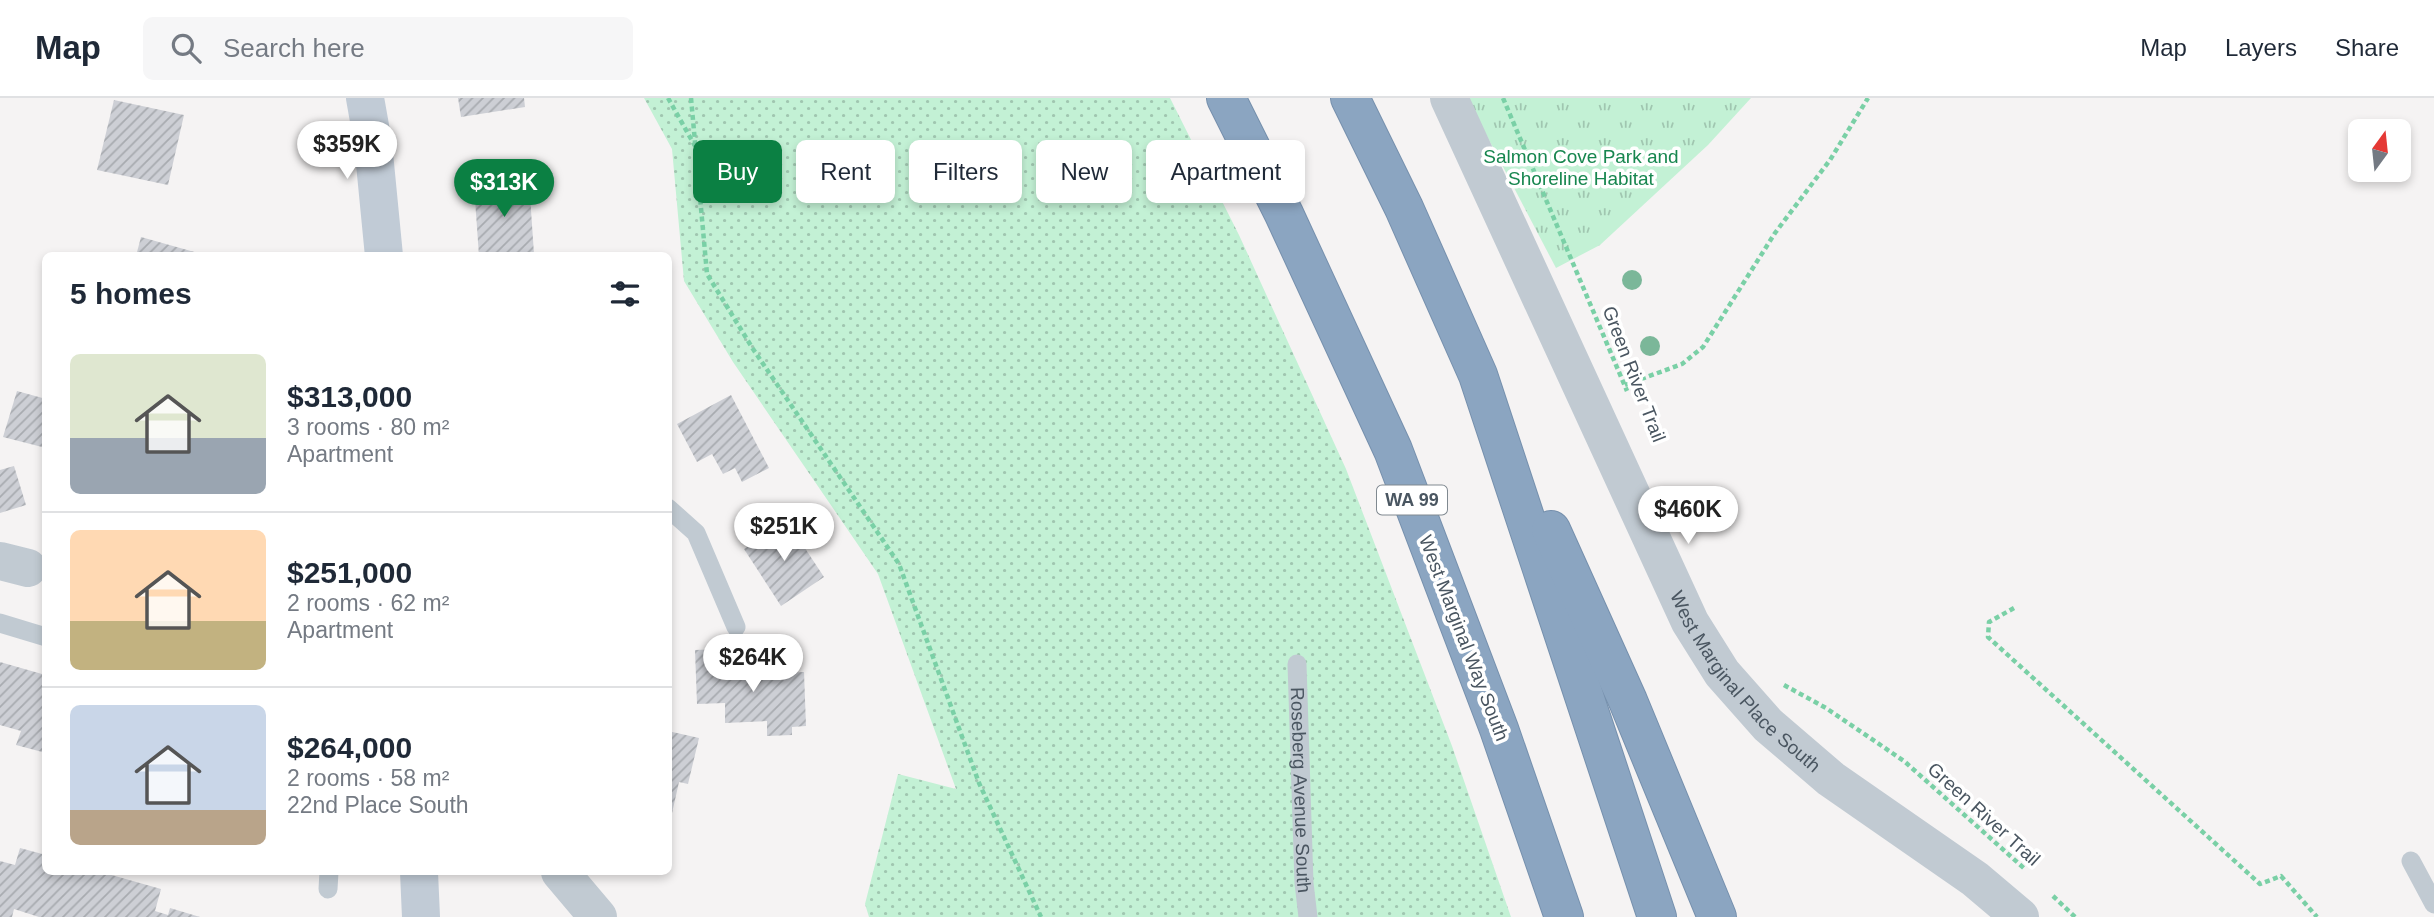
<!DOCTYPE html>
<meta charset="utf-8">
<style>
body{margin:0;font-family:Helvetica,sans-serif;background:#f6f6f7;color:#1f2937;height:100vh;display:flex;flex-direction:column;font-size:26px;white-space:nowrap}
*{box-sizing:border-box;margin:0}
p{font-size:23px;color:#747a83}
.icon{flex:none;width:38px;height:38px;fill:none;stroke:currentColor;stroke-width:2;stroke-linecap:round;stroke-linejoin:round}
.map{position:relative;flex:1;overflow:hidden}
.panel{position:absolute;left:42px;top:154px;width:630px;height:623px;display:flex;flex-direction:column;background:#fff;border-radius:10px;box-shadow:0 4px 10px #0003}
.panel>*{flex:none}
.guide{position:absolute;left:693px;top:42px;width:665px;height:63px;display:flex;gap:14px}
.needle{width:46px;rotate:15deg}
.fabs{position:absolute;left:2348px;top:21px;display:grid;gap:14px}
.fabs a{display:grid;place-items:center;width:63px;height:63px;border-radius:10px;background:#fff;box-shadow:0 4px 10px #0003;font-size:35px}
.price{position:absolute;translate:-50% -60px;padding:0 16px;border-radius:24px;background:#fff;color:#222;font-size:23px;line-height:46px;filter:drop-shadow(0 2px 4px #0008)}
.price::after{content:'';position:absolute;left:50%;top:42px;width:21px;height:16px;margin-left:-10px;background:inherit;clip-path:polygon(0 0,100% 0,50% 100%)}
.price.on{background:#0b8043;color:#fff}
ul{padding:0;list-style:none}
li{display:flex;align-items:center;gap:21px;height:175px;padding:0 28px}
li+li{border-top:2px solid #e0e1e3}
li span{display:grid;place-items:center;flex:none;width:196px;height:140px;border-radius:10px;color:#555}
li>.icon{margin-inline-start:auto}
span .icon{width:84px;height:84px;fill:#fffc;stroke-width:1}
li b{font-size:30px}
h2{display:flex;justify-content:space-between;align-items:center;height:84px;padding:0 28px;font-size:30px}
.pill{padding:0 24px;border-radius:10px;background:#fff;box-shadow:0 4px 10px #0003;font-size:24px;line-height:63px}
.pill.on{background:#0b8043;color:#fff}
header{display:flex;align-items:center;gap:42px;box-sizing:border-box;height:98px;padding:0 35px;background:#fff;border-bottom:2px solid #e0e1e3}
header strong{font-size:33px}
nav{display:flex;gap:38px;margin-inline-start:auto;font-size:24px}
.search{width:490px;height:63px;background:#f6f6f7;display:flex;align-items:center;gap:18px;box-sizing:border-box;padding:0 24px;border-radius:10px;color:#747a83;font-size:26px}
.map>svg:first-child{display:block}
</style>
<header>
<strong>Map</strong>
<div class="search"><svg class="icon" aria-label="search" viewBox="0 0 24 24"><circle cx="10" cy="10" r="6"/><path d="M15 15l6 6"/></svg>Search here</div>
<nav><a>Map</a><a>Layers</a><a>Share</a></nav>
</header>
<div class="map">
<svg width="2434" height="819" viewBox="0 0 2434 819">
<defs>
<pattern id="grass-dots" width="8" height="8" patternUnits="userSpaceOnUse" patternTransform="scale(1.75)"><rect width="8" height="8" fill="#c3f1d5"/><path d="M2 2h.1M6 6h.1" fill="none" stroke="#a0c6b0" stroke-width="1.8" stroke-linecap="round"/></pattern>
<pattern id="park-tufts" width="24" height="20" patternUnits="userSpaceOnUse" patternTransform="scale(1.75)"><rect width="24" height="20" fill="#c3f1d5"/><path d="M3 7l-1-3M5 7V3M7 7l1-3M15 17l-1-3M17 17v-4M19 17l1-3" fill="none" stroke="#a0c6b0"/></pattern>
<pattern id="building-hatch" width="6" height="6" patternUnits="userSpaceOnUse" patternTransform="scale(1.75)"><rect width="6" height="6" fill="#cdcfd5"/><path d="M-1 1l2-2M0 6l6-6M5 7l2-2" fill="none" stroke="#a8abb0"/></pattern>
</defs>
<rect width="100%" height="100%" fill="#f5f3f3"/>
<polygon fill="url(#grass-dots)" points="644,0 1170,0 1239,137 1346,371 1452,648 1511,819 869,819 865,806 898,676 956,691 878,476 733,264 684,183 672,51"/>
<polygon fill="url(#park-tufts)" points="1467,0 1751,0 1708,47 1600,147 1556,170"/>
<g fill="url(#building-hatch)">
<polygon points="458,0 524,0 525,9 461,19"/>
<polygon points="114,2 184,17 168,87 97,72"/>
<polygon points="529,83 534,156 479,158 474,87"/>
<polygon points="141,139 205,157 205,158 136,158"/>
<polygon points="17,293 46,301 46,350 3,339"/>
<polygon points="731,297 769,370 742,384 735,370 723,376 712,356 697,364 677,326"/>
<polygon points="14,368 26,407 0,415 0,372"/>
<polygon points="787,423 824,479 781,508 744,451"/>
<polygon points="722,551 723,578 765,576 764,566 783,566 783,575 804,574 806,628 792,629 792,637 767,638 767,623 725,625 725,605 697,606 695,552"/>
<polygon points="0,564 42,576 46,566 46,655 16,647 21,633 0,627"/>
<polygon points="668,633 699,640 688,686 679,684 670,724"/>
<polygon points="20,750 46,757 46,774 101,774 161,791 155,813 168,817 170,810 200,819 39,819 14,811 12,819 0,819 0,763 15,767"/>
</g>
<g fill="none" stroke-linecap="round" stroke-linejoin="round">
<g stroke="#7690ad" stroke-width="40">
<g id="motorway">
<polyline points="1226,0 1284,116 1393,352 1499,631 1564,819"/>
<polyline points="1350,0 1404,110 1478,277 1657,819"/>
<polyline points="1551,432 1628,603 1717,819"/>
</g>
</g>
<g stroke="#7ad0a6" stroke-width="4.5" stroke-dasharray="5 3.5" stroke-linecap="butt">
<polyline points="668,0 695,48"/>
<polyline points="691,0 707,176 753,251 899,466 979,685 1041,819"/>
<polyline points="1503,0 1627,293"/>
<polyline points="1625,287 1682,266 1703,249 1775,135 1830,62 1868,0"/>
<polyline points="2014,510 1989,524 1988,539 2260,786 2281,778 2317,819"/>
<polyline points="1784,587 1826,610 1904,663 2026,772"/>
<polyline points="2053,798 2075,819"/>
</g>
<g stroke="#c1cad2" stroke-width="19">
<polyline points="668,410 696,435 736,529"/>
<polyline points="0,525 46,539"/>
<path id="s1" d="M1297,566L1304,785L1308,819"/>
<polyline points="2411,763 2434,806"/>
<polyline points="328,791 329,774"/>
</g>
<g stroke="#c1cad2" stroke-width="38">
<polyline points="0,463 28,470"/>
<polyline points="560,774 598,819"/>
</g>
<path stroke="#c1cad2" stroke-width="38" id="s2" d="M1449,0L1690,524L1722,575L1768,627L1831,681L1975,781L2020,819"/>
<g stroke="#c1cbd6" stroke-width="38">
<polyline points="365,0 373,45 384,158"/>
<polyline points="419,774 421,819"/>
</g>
<use href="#motorway" stroke="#8ba5c1" stroke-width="38"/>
</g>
<g fill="#7bb799">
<circle cx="1632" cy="182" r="10"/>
<circle cx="1650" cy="248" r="10"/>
</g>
<g text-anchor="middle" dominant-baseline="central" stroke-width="7" stroke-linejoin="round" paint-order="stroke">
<rect fill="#fff" stroke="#808990" stroke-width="2" x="1377" y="387.5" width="70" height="29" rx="5"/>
<g font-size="18" font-weight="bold" fill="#4a5661">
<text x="1412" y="402">WA 99</text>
</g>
<g font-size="19" fill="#17864f" stroke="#fff">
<text x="1581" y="58">Salmon Cove Park and<tspan x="1581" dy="22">Shoreline Habitat</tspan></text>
</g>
<g font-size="19" fill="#4a5661" stroke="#fff">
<text transform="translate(1634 276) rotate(69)">Green River Trail</text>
<text transform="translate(1464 540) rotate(69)">West Marginal Way South</text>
<text stroke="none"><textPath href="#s2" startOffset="658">West Marginal Place South</textPath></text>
<text stroke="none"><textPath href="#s1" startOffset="126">Roseberg Avenue South</textPath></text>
<text transform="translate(1984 716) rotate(42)">Green River Trail</text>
</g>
</g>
</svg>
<div class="fabs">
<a><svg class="needle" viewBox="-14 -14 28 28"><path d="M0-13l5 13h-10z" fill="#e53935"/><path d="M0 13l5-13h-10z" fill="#747a83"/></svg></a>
</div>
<b class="price" style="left:347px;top:83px">$359K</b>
<b class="price on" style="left:504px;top:121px">$313K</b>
<b class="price" style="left:1688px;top:448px">$460K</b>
<b class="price" style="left:784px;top:465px">$251K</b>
<b class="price" style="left:753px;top:596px">$264K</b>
<div class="guide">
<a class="pill on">Buy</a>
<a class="pill">Rent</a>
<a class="pill">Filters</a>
<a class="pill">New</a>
<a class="pill">Apartment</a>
</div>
<section class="panel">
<h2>5 homes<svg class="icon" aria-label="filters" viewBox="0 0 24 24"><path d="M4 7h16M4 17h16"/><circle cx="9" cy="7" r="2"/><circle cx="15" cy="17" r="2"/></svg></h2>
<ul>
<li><span style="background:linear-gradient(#dfe7d0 60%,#9aa5b1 0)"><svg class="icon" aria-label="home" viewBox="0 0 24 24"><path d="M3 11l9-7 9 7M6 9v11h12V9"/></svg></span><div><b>$313,000</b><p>3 rooms · 80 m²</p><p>Apartment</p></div></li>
<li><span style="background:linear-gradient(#ffd9b3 65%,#c2b280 0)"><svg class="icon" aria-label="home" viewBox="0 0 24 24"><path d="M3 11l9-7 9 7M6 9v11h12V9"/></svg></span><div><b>$251,000</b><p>2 rooms · 62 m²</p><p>Apartment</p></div></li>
<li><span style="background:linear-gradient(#c9d6e8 75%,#b9a48a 0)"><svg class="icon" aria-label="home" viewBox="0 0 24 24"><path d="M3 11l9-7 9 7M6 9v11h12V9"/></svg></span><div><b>$264,000</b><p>2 rooms · 58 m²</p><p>22nd Place South</p></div></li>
</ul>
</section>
</div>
